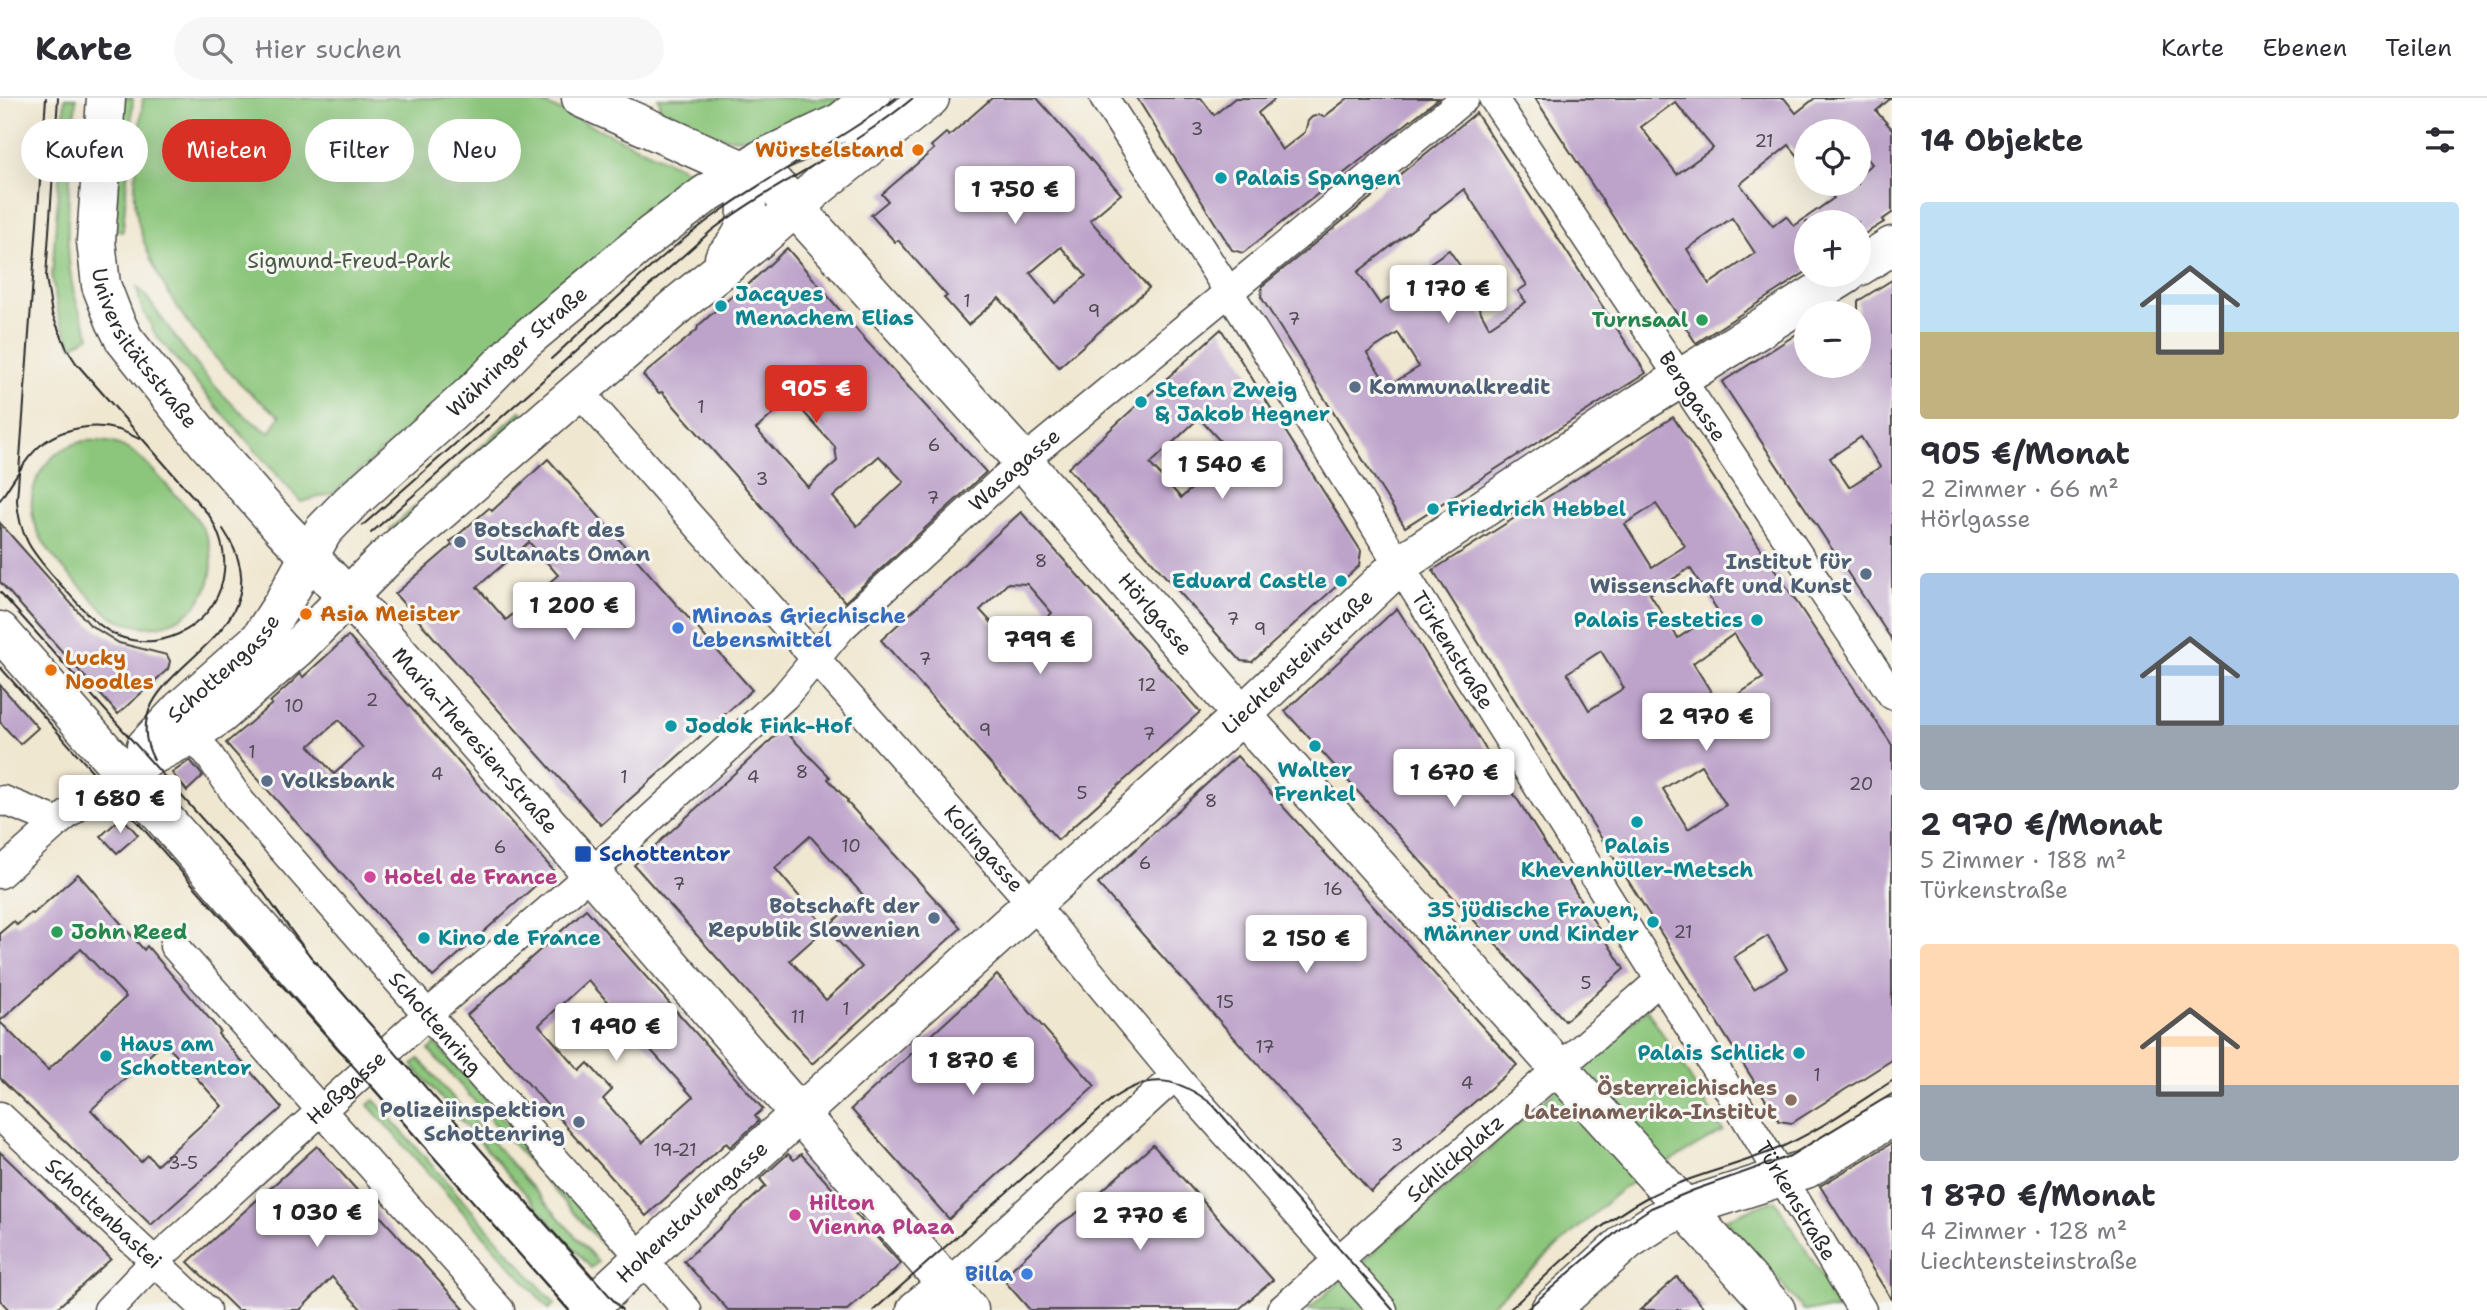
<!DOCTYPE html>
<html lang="de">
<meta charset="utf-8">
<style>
body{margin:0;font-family:"Shantell Sans",sans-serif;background:#f7f7f7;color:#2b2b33;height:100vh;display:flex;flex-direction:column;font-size:26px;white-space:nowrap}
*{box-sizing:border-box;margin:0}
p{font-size:23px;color:#7c7c81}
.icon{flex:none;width:38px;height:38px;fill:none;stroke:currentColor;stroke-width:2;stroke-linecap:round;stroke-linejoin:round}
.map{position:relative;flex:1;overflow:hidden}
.panel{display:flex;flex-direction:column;background:#fff;width:595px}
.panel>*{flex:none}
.hud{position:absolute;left:21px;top:21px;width:665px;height:63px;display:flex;gap:14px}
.controls{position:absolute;left:1794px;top:21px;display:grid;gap:14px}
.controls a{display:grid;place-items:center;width:77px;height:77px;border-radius:50%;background:#fff;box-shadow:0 7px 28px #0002;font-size:35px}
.price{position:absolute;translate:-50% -60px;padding:0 16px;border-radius:7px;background:#fff;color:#222;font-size:23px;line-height:46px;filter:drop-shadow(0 2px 4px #0008)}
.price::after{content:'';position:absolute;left:50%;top:42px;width:21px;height:16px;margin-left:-10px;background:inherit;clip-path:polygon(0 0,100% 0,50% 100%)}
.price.on{background:#d93025;color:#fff}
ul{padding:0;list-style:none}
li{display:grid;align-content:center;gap:14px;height:371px;padding:0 28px}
li span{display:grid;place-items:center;height:217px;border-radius:7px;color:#555}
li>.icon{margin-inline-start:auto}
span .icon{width:126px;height:126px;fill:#fffc;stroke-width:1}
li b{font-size:30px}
h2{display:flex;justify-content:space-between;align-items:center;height:84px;padding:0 28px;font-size:30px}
.tag{padding:0 24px;border-radius:32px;background:#fff;box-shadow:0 7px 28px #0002;font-size:24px;line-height:63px}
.tag.on{background:#d93025;color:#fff}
header{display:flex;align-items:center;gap:42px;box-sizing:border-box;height:98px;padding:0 35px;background:#fff;border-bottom:2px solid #e1e1e2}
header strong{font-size:33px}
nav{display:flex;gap:38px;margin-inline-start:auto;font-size:24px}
.search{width:490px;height:63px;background:#f7f7f7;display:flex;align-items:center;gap:18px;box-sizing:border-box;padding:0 24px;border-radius:38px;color:#7c7c81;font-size:26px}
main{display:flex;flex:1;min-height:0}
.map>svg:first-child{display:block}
</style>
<header>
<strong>Karte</strong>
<div class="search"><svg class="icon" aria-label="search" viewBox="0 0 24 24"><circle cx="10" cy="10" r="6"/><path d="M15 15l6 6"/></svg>Hier suchen</div>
<nav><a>Karte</a><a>Ebenen</a><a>Teilen</a></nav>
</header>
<main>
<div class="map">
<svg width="1892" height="1212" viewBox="0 0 1892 1212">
<rect width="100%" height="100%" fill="#f6f6f2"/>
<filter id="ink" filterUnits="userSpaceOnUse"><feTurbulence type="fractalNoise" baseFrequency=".0143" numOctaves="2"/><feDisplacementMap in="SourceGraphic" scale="14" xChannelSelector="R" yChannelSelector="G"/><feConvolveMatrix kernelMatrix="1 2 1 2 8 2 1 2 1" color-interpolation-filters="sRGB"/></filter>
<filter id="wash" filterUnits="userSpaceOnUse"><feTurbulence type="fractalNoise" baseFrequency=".00686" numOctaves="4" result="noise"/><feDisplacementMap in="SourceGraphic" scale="28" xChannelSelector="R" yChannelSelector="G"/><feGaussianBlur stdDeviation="1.57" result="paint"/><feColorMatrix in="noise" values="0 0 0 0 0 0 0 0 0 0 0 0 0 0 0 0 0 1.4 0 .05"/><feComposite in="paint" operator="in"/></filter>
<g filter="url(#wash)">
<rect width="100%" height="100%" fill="#f0e7d0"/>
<g fill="#8cc67b" stroke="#5c7853" stroke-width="2">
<path d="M65,0H76C73,59 59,146 76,202C79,214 85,226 90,238L72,248L59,220L52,179Z"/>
<polygon points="114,0 133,0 123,133 121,134 105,125"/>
<path d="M143,0H532L700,78L334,395L301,404L202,292L155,236L141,208L137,190L143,194C176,241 221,307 270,335L280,318C220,278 139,177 135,101C134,72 140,31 143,0Z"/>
<path d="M658,0H842C806,25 763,49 717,38C697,33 677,20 658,11L660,5Z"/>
<polygon points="521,313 525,317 396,438 390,431"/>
<path d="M84,343C122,340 137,354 161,381C177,400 202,420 209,445C227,510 155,554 103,512C71,476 12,433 38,379C48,359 63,349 84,343Z"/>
<polygon points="1647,911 1723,1033 1623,1090 1486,1212 1308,1212"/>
<polygon points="436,946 616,1148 609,1154 429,952"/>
<polygon points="419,961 598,1164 591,1170 412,967"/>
<polygon points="374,1002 555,1206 549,1211 368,1007"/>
<polygon points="1775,1102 1843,1212 1804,1212 1725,1121"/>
</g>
<g id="blocks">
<g fill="#bda3ca" fill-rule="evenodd">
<path d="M992,0H1037L1121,96L1090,122L1149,190L1059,269L999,200L968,227L944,200L947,198L898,142L895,144L871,117L888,103L882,96L934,51L931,48L946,35L949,38ZM1061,149L1086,178L1055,205L1030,175Z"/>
<polygon points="1137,0 1201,0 1214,17 1235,0 1276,0 1258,15 1282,52 1305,34 1308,23 1312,19 1319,17 1324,19 1348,0 1439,0 1243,155 1232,152"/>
<path d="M1535,0H1784L1796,15L1815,0H1891L1876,13L1892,31V115L1882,122L1884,124L1858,140V124H1806V174L1696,245ZM1675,4L1713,50L1677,76L1641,29ZM1806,33H1858V49L1872,66L1858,77V86H1821L1834,100L1794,128L1786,118L1773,128L1740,86L1789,47L1806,68ZM1732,120L1755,155L1709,186L1687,151Z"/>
<path d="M1476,15L1646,275L1405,429L1261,199L1262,188ZM1464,91L1527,187L1518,193L1526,204L1489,229L1459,174L1463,172L1449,152L1430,165L1433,169L1380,206L1358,174ZM1398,235L1419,269L1388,288L1367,255Z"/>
<path d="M787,150L861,237L986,374L845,504L662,294L659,295L643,277L697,232L698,228L732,198H736ZM791,300L835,349L837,363L808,389L756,331ZM879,358L904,384L857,428L833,399Z"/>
<path d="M1892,182V542L1722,284L1806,230V268H1858V203ZM1861,339L1880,369L1849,389L1830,360Z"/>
<path d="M1221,231L1361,453L1359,468L1252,564L1241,563L1068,370ZM1199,320L1231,355L1181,400L1150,366Z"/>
<path d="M1673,319L1892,647V962L1792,1025L1779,1023L1433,472ZM1656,406L1685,448L1652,469L1625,426ZM1690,470L1718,513L1678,540L1650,496ZM1734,536L1763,580L1720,608L1693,565ZM1601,553L1624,590L1589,612L1567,575ZM1701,667L1726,707L1688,731L1663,691ZM1768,838L1787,871L1754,891L1734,859Z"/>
<path d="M548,361L752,592L601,727L395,496L452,447L450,444L489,410L492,413ZM529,444L558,477L506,522L477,489Z"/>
<path d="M1021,414L1200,614L1058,742L881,542ZM1008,485L1027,486L1052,515L1014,549L980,512Z"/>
<polygon points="0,425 90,527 119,545 167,557 170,563 168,571 118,616 0,484"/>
<polygon points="1397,510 1624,871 1565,923 1285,613"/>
<path d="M348,538L553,772L433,879L226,645L272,606L270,604L292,584L300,576L303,579ZM339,622L363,650L334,676L309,648Z"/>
<polygon points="0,587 38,630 20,646 0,624"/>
<path d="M783,631L830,679L828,681L848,703L847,704L961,830L812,966L634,767ZM810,738L863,797L826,830L775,770ZM826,830L862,869L826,902L790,862Z"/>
<polygon points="1237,658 1517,967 1371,1094 1098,786"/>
<polygon points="190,662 203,678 187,693 172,675"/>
<polygon points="122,719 138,737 117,755 101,738"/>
<path d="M78,776L144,852L147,848L220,933L218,936L282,1010L151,1127L0,980V924L48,972L126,899L81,851L0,923V835L14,823L17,827L31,815L33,816ZM164,944L222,1008L157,1067L148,1057L141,1064L91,1012Z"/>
<path d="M586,811L763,1011L755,1018L759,1023L730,1049L726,1045L646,1118L467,917ZM588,882L693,999L642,1045L603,1001L612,992L588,965L580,973L539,927Z"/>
<polygon points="997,877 1095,988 949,1121 851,1011"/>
<polygon points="1892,1045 1892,1202 1820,1088"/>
<polygon points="1153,1047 1273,1182 1238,1212 1030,1212 1002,1180 1060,1126 1078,1114"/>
<polygon points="317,1048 382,1120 465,1212 362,1212 332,1179 300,1212 237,1212 188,1164"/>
<polygon points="0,1054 111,1161 55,1212 9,1212 0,1202"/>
<polygon points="788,1056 794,1062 801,1056 901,1166 847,1212 728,1212 684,1163 766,1088 760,1081"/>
<polygon points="1677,1179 1706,1212 1640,1212"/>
</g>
</g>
</g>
<g filter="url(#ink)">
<use href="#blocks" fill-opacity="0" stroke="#494744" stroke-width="2"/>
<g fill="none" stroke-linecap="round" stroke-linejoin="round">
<g stroke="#494744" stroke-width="31">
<g id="street">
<path id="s1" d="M1104,0L1245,219L1399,467L1724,984L1862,1212"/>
<path id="s2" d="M1493,0L1892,597"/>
<path id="s3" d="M579,293L1051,827L1183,987L1383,1212"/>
<path id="s4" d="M187,639L206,653L241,704L687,1212"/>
<polyline points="0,704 3,702 58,724"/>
<polyline points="0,776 58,724 123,673"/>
<polyline points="174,848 500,1212"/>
<path id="s5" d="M0,1018L206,1212"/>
<polyline points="946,1187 1175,978"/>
<path id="s6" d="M108,1212L154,1164L428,916L591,775L785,598L842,529L1023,363L1465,0"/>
<path id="s7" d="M1281,1212L1660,882"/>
</g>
</g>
<g stroke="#494744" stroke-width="41">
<g id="secondary">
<path id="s8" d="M106,0L96,143L101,187L115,223L124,241L207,345L282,430L365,517L591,775L969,1212"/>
<path id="s9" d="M581,0L774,86L1023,363L1242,617L1776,1212"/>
<path d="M724,160C756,127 746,113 744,72"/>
<polyline points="1858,169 1892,148"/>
<polyline points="0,533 594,1212"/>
<path id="s10" d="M146,648L181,611L260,541L282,507L323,433L350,405L475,293L524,243L651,137L706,96L762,61L841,24L871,0"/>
<polyline points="123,673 187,639 220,617 297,550 385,461 680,205 758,142 819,88 930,0"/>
<path id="s11" d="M591,1208L726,1082L1242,617L1399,467L1641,305L1846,177"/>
<polyline points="916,1212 946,1187"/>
<polyline points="1550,1212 1628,1142 1659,1122 1684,1110 1806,1071 1892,1019"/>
</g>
</g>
<use href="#street" stroke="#fff" stroke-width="28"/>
<use href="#secondary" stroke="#fff" stroke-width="38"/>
<g stroke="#2b2b2b" stroke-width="2">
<path d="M46,0L17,402C19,441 35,457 59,485C77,504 93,527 118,538C165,557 220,523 224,473C226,452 219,434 209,417L76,265L67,251L52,216L46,179L58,0"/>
<path d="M551,261C607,210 663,153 725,110C780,71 842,42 896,0"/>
<path d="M0,402C26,364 37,334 87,329C106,327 123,332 139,341"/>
<polyline points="363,427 488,317"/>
<path d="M371,435L711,133C775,84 851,52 913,0"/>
<polyline points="0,494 244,768 310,858 622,1212"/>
<polyline points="0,569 569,1212"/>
<path d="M154,662C103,567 301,547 223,431"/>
<path d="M874,1212L1112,1001C1150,974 1178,979 1213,1007L1393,1212"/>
<path d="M1509,1212C1552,1173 1594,1128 1646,1100C1685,1079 1730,1070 1772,1053C1814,1036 1853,1008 1892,983"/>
<polyline points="1526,1212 1621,1130 1651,1110 1694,1092 1790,1058 1892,996"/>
</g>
</g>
</g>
<g fill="#e8710a" stroke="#f6f6f2" stroke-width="2.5">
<circle cx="918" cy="52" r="7"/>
<circle cx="306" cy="516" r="7"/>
<circle cx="51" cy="572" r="7"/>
</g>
<g fill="#0f9aa8" stroke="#f6f6f2" stroke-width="2.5">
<circle cx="1221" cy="80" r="7"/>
<circle cx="721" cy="208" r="7"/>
<circle cx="1141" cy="304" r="7"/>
<circle cx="1433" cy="411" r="7"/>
<circle cx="1341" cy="483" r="7"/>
<circle cx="1757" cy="522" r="7"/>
<circle cx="671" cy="628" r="7"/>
<circle cx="1315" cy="648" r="7"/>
<circle cx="1637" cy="724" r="7"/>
<circle cx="1653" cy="824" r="7"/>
<circle cx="424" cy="840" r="7"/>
<circle cx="1799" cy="955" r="7"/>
<circle cx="106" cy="958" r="7"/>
</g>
<g fill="#2e9e5b" stroke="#f6f6f2" stroke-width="2.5">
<circle cx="1702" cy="222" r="7"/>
<circle cx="57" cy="834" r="7"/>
</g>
<g fill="#5c6f8a" stroke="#f6f6f2" stroke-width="2.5">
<circle cx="1355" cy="289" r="7"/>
<circle cx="460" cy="444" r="7"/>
<circle cx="1866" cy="476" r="7"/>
<circle cx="267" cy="683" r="7"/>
<circle cx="934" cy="820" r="7"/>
<circle cx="579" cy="1024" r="7"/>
</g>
<g fill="#3f7fe0" stroke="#f6f6f2" stroke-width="2.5">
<circle cx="678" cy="530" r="7"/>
<circle cx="1027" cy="1176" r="7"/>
</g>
<rect fill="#1a4fb4" stroke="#f6f6f2" stroke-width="2.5" x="574" y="747" width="18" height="18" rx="3.5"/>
<g fill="#d1479c" stroke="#f6f6f2" stroke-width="2.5">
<circle cx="370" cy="779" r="7"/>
<circle cx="795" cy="1117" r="7"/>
</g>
<circle fill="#8d6e63" stroke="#f6f6f2" stroke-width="2.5" cx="1791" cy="1002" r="7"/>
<g text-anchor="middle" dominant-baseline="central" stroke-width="6" stroke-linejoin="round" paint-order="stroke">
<g font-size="18" fill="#504953">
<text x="1197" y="31">3</text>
<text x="1764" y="43">21</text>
<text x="967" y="203">1</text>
<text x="1094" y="213">9</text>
<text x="1294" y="221">7</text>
<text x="701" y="309">1</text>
<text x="934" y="347">6</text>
<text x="762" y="381">3</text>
<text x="933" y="400">7</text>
<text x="1041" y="463">8</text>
<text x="1233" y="521">7</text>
<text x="1260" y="531">9</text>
<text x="925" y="561">7</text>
<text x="1147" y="587">12</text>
<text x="372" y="602">2</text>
<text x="294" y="608">10</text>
<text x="985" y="632">9</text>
<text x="1149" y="636">7</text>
<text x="252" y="654">1</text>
<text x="802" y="674">8</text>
<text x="437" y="676">4</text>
<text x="624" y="679">1</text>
<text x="753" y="679">4</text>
<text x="1861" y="686">20</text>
<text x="1082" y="695">5</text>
<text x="1211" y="703">8</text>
<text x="851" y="748">10</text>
<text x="500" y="749">6</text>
<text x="1145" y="765">6</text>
<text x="679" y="786">7</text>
<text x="1333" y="791">16</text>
<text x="1683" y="834">21</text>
<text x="1586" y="885">5</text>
<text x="1225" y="904">15</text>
<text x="846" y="911">1</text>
<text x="798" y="919">11</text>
<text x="1265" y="949">17</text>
<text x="1817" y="977">1</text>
<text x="1467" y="985">4</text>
<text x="1397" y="1047">3</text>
<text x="675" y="1052">19-21</text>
<text x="183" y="1065">3-5</text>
</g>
<g font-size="21" font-weight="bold" fill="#c56008" stroke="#f6f6f2" text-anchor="start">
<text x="904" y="52" text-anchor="end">Würstelstand</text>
<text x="320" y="516">Asia Meister</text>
<text x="65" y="560">Lucky<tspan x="65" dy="24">Noodles</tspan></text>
</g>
<g font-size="21" font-weight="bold" fill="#0d838f" stroke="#f6f6f2" text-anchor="start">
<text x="1235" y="80">Palais Spangen</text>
<text x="735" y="196">Jacques<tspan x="735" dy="24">Menachem Elias</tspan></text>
<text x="1155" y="292">Stefan Zweig<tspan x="1155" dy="24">&amp; Jakob Hegner</tspan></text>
<text x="1447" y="411">Friedrich Hebbel</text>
<text x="1327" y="483" text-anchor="end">Eduard Castle</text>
<text x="1743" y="522" text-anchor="end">Palais Festetics</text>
<text x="685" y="628">Jodok Fink-Hof</text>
<text x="1315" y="672" text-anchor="middle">Walter<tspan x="1315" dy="24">Frenkel</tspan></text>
<text x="1637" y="748" text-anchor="middle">Palais<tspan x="1637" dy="24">Khevenhüller-Metsch</tspan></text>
<text x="1639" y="812" text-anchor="end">35 jüdische Frauen,<tspan x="1639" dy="24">Männer und Kinder</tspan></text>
<text x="438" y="840">Kino de France</text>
<text x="120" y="946">Haus am<tspan x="120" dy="24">Schottentor</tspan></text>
<text x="1785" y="955" text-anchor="end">Palais Schlick</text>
</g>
<g font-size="21" fill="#485a43" stroke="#f6f6f2">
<text x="349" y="163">Sigmund-Freud-Park</text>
</g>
<g font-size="21" font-weight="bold" fill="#27864d" stroke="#f6f6f2" text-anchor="end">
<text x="1688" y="222">Turnsaal</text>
<text x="71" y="834" text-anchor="start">John Reed</text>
</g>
<g font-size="21" fill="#2b2b2b" stroke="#f6f6f2">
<text stroke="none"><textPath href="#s8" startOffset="264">Universitätsstraße</textPath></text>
<text stroke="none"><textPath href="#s10" startOffset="546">Währinger Straße</textPath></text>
<text stroke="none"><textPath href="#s2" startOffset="359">Berggasse</textPath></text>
<text stroke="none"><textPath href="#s6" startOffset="1237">Wasagasse</textPath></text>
<text stroke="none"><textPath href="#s9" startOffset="786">Hörlgasse</textPath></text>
<text stroke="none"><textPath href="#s1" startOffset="653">Türkenstraße</textPath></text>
<text stroke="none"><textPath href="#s11" startOffset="956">Liechtensteinstraße</textPath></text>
<text stroke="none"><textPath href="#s10" startOffset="110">Schottengasse</textPath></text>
<text stroke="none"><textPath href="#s8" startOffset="780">Maria-Theresien-Straße</textPath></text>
<text stroke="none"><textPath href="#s3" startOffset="611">Kolingasse</textPath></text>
<text stroke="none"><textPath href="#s4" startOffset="380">Schottenring</textPath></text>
<text stroke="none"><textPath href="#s6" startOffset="326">Heßgasse</textPath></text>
<text stroke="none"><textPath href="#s7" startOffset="231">Schlickplatz</textPath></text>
<text stroke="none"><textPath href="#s1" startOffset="1302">Türkenstraße</textPath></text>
<text stroke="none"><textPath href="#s11" startOffset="138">Hohenstaufengasse</textPath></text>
<text stroke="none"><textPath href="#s5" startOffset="142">Schottenbastei</textPath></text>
</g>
<g font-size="21" font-weight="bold" fill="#4e5e75" stroke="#f6f6f2" text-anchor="start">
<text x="1369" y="289">Kommunalkredit</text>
<text x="474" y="432">Botschaft des<tspan x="474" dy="24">Sultanats Oman</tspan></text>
<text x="1852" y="464" text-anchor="end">Institut für<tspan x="1852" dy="24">Wissenschaft und Kunst</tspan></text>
<text x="281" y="683">Volksbank</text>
<text x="920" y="808" text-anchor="end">Botschaft der<tspan x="920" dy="24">Republik Slowenien</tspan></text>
<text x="565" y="1012" text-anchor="end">Polizeiinspektion<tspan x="565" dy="24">Schottenring</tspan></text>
</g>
<g font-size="21" font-weight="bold" fill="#366cbe" stroke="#f6f6f2" text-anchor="start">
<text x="692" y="518">Minoas Griechische<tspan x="692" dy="24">Lebensmittel</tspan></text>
<text x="1013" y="1176" text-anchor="end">Billa</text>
</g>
<g font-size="21" font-weight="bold" fill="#164399" stroke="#f6f6f2" text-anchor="start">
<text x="599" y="756">Schottentor</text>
</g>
<g font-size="21" font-weight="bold" fill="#b23c85" stroke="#f6f6f2" text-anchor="start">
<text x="384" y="779">Hotel de France</text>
<text x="809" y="1105">Hilton<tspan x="809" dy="24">Vienna Plaza</tspan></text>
</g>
<g font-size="21" font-weight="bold" fill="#785e54" stroke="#f6f6f2" text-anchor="end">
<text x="1777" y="990">Österreichisches<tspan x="1777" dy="24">Lateinamerika-Institut</tspan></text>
</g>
</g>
</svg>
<div class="controls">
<a><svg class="icon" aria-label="locate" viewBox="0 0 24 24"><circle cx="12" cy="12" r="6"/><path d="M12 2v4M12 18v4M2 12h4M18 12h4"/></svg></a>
<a>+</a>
<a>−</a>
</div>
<b class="price" style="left:1015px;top:128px">1 750 €</b>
<b class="price" style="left:1448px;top:227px">1 170 €</b>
<b class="price on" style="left:816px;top:327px">905 €</b>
<b class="price" style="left:1222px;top:403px">1 540 €</b>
<b class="price" style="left:574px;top:544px">1 200 €</b>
<b class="price" style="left:1040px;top:578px">799 €</b>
<b class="price" style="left:1706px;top:655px">2 970 €</b>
<b class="price" style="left:1454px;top:711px">1 670 €</b>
<b class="price" style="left:120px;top:737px">1 680 €</b>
<b class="price" style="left:1306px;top:877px">2 150 €</b>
<b class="price" style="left:616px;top:965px">1 490 €</b>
<b class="price" style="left:973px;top:999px">1 870 €</b>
<b class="price" style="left:317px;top:1151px">1 030 €</b>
<b class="price" style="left:1140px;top:1154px">2 770 €</b>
<div class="hud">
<a class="tag">Kaufen</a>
<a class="tag on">Mieten</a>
<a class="tag">Filter</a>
<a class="tag">Neu</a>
</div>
</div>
<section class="panel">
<h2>14 Objekte<svg class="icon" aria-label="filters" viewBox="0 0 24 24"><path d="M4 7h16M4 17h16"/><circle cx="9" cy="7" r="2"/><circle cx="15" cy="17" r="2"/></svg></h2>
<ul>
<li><span style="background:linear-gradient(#bfe0f5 60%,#c2b280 0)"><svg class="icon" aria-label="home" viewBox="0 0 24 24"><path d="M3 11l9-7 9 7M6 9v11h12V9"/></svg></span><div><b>905 €/Monat</b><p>2 Zimmer · 66 m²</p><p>Hörlgasse</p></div></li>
<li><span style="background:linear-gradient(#a9c7e8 70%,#9aa5b1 0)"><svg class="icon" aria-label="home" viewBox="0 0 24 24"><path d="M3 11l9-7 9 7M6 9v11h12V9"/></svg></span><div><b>2 970 €/Monat</b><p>5 Zimmer · 188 m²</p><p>Türkenstraße</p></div></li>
<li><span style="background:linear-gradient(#ffd9b3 65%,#9aa5b1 0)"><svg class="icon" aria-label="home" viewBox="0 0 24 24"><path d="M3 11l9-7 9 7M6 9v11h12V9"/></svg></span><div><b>1 870 €/Monat</b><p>4 Zimmer · 128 m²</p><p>Liechtensteinstraße</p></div></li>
</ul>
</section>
</main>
